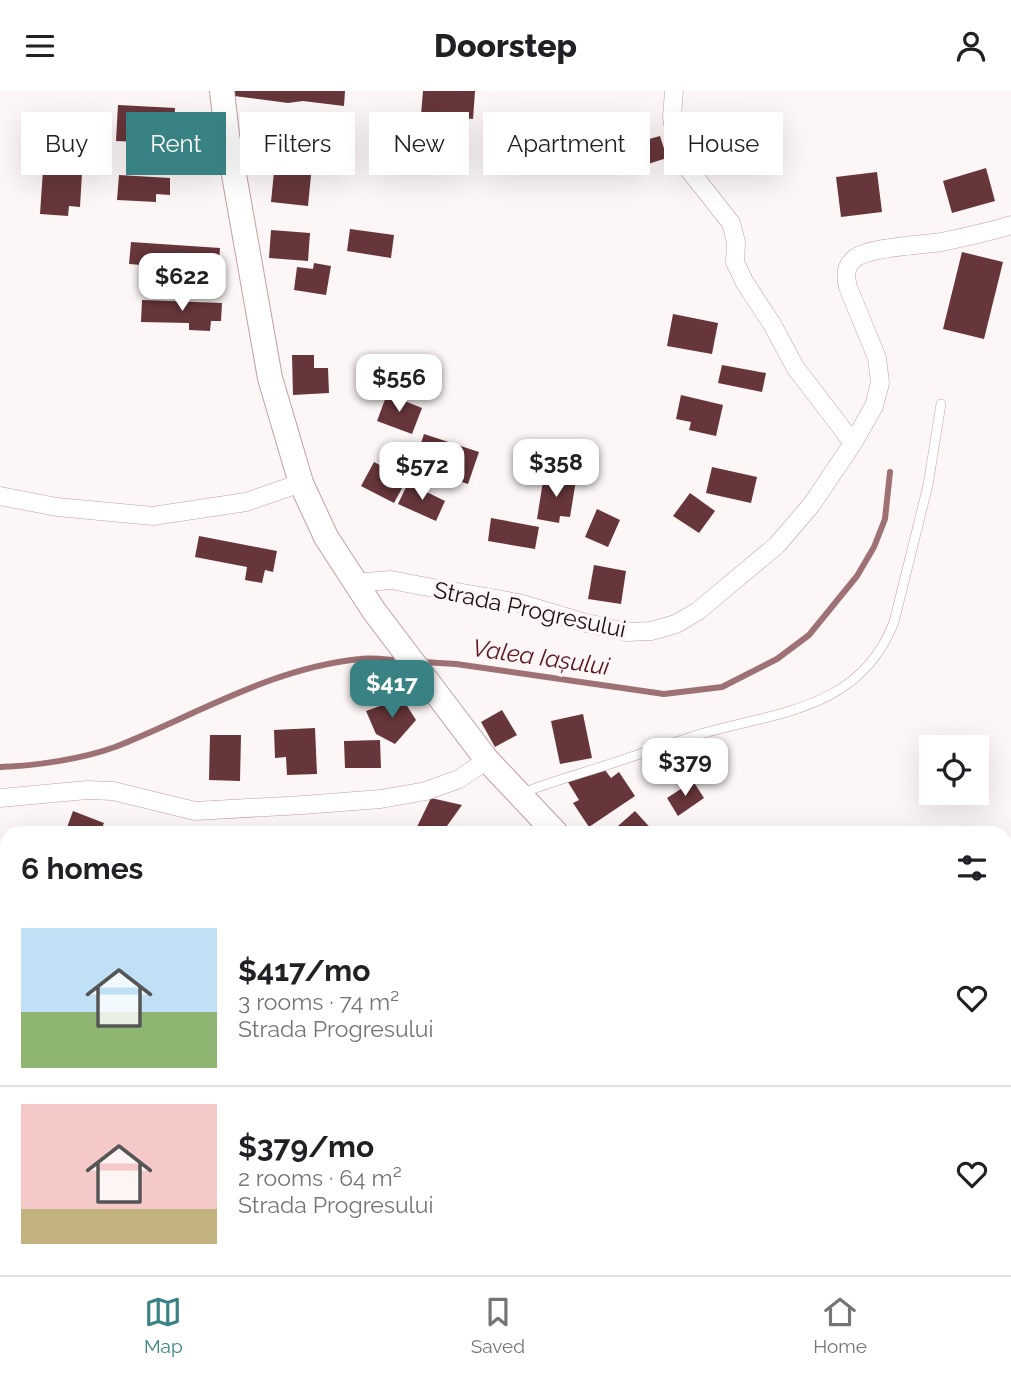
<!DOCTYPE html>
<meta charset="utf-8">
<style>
body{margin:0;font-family:Raleway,sans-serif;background:#f2f2f2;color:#202124;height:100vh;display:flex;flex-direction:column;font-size:26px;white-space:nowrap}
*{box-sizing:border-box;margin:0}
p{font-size:23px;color:#757577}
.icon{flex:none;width:38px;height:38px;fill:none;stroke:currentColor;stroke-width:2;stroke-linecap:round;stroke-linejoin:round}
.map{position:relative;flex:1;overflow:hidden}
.side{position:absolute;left:0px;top:735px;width:1012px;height:450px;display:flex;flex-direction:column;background:#fff;border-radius:21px 21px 0 0;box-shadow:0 7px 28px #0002}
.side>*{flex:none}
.hud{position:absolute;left:21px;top:21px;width:970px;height:63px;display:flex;gap:14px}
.fabs{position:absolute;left:919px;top:644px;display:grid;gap:14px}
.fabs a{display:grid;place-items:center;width:70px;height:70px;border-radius:0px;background:#fff;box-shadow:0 7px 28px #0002;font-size:35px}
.price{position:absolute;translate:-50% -60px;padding:0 16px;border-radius:14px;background:#fff;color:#222;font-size:23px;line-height:46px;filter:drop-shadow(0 2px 4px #0008)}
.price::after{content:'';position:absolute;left:50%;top:42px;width:21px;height:16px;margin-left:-10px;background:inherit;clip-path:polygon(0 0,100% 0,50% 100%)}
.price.current{background:#398283;color:#fff}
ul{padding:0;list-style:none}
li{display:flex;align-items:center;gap:21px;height:175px;padding:0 21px}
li+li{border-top:2px solid #e0e0e0}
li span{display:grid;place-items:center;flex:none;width:196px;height:140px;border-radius:0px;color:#555}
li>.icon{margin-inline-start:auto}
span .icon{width:84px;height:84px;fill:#fffc;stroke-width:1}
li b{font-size:30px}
h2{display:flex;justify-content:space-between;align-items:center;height:84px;padding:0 21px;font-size:30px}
.tag{padding:0 24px;border-radius:0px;background:#fff;box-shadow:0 7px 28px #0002;font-size:24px;line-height:63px}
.tag.current{background:#398283;color:#fff}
header{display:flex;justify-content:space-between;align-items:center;height:91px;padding:0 21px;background:#fff;font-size:32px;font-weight:800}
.menu{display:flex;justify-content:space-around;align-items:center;height:98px;border-top:2px solid #e0e0e0;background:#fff;font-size:19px;color:#757577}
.menu a{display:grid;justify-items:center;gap:4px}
.menu .current{color:#398283}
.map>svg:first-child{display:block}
</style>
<header><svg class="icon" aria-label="menu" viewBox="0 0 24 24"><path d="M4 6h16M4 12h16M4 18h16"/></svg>Doorstep<svg class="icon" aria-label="person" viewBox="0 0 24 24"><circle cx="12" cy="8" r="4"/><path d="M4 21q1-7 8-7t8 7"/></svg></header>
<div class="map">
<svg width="1011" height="1184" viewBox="0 0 1011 1184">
<rect width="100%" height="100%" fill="#fdf6f6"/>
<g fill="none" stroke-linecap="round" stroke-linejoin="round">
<g stroke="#9e7274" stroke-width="6">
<polyline points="423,571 456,573 664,603 722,596 777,568 809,544 857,485 874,456 885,428 890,381"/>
<path d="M0,676C35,675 82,668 115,656C196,624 271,577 360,568C373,566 388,569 402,570"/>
</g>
</g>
<g fill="#67363a">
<polygon points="234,0 345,0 344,15 303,10 288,12 234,5"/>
<polygon points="423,0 475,0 473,28 421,24"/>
<polygon points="118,14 175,17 174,39 141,37 140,51 116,50"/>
<polygon points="293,26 321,27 320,54 297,54 298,46 292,46"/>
<polygon points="660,45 667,67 635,77 628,54"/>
<polygon points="986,77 995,110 952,122 943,90"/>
<polygon points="43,79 82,82 80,116 69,115 68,125 40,123"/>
<polygon points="274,81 311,84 308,115 271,111"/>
<polygon points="877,81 882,121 841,126 836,86"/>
<polygon points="119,84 170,87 170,104 156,103 156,111 117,109"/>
<polygon points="350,138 394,144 391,167 347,160"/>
<polygon points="271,139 310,142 308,170 269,167"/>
<polygon points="131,151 220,157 218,185 181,183 181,177 129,173"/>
<polygon points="962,161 1003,171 984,248 943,238"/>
<polygon points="314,172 331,175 326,204 294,199 297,176 313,178"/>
<polygon points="142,209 222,212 221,230 211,230 210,240 189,239 189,232 141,231"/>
<polygon points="673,223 718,232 712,263 667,255"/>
<polygon points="292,264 314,264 314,277 328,277 329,302 293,304"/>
<polygon points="722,274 766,282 762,301 718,292"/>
<polygon points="387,303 422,317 412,343 377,330"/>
<polygon points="681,304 723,314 716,345 689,339 691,331 676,328"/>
<polygon points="424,343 479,361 468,393 447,386 450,378 416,367"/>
<polygon points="374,371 407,388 394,412 361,395"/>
<polygon points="712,376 757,386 751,412 706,402"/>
<polygon points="544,384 576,389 570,426 560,425 559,432 537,428"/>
<polygon points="408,392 445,410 436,430 398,413"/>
<polygon points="690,402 715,420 699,442 673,425"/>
<polygon points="597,418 620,429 608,456 585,446"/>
<polygon points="491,427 539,436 535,458 488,450"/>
<polygon points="199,445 277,460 273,481 265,479 262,492 245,489 247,476 195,466"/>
<polygon points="594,474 626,480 621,513 588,508"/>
<polygon points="402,607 416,629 395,653 376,643 366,620"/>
<polygon points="502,619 517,644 495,656 481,631"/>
<polygon points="583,623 592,667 560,673 551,630"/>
<polygon points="315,637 317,683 287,684 286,666 275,667 274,639"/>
<polygon points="210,644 241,644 240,690 209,689"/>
<polygon points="380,649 381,677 345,677 344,650"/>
<polygon points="605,679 611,687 619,681 635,705 589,736 573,712 579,709 568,691"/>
<polygon points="693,690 704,707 678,725 667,707"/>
<polygon points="431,707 462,714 442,742 414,742"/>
<polygon points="73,720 104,732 100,742 65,742"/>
<polygon points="635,720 655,742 610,742"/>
<polygon points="1,779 7,781 7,854 0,851"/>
<polygon points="1004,938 1011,940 1011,969 1004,967"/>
<polygon points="564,1178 612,1178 611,1184 563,1184"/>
<polygon points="718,1178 750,1178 747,1184 715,1184"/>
</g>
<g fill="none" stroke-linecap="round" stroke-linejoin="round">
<g stroke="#c0a0a1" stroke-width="10">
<path id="lane" d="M520,703C552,690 584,682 616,671C643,662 670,653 697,644C775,621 860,620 894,531L928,394L941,313"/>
</g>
<g stroke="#c0a0a1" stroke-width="19">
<g id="street">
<polyline points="674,0 672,26 676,52 686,75 731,132 736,151 735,171 745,192 772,233 795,276 853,352"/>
<polyline points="0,405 57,416 153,425 246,411 301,392"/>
<path d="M354,492L391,489L417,494L519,512L586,532L627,541L651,540L676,533L698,520L777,454L812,413L853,352L874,315L880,292L877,267L848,196C845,185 845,175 855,167C870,156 921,154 941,151C965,146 988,141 1011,134"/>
<polyline points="0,707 87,699 113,700 195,720 303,714 381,708 426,700 459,688 487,669"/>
<polyline points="1004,998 1011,997"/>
</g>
</g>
<g stroke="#c0a0a1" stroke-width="26">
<g id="secondary">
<polyline points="222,0 227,44 270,287 301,392 326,446 374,520 487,669 556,742"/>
<polyline points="680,1178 682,1184"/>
</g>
</g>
<use href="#lane" stroke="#fff" stroke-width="9"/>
<use href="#street" stroke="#fff" stroke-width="18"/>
<use href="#secondary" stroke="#fff" stroke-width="24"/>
</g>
<g text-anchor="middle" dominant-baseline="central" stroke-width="7" stroke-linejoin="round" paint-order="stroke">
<g font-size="23" fill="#1c1111" stroke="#fdf6f6">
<text transform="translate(530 518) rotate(12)">Strada Progresului</text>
</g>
<g font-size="24" font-style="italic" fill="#5b1620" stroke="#fdf6f6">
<text transform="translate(541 566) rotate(8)">Valea Iașului</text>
</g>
</g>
</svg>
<div class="fabs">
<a><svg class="icon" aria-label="locate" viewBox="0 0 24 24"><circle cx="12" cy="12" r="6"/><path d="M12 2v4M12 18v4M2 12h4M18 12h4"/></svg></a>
</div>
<b class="price" style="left:182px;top:222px">$622</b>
<b class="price" style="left:399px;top:323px">$556</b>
<b class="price" style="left:556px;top:408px">$358</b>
<b class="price" style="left:422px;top:411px">$572</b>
<b class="price current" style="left:392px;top:629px">$417</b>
<b class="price" style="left:685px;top:707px">$379</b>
<div class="hud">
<a class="tag">Buy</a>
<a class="tag current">Rent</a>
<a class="tag">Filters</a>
<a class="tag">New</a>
<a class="tag">Apartment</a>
<a class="tag">House</a>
</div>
<section class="side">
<h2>6 homes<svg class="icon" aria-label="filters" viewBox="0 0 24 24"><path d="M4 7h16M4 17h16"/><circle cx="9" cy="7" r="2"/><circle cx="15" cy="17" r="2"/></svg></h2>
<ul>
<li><span style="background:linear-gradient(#bfe0f5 60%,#8fb573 0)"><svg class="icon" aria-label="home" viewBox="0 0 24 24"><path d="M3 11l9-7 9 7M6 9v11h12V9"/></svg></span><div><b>$417/mo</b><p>3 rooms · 74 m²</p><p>Strada Progresului</p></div><svg class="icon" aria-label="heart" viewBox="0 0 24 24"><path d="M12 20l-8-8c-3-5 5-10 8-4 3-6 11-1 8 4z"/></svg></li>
<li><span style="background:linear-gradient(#f6c9c9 75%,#c2b280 0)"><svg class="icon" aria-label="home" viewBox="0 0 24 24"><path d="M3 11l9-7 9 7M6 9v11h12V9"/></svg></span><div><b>$379/mo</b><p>2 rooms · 64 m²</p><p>Strada Progresului</p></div><svg class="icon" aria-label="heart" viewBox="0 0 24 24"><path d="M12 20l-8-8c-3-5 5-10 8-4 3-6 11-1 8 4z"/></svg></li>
</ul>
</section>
</div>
<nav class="menu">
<a class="current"><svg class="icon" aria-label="map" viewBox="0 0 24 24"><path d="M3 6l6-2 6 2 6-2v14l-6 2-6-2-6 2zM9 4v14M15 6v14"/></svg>Map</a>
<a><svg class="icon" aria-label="saved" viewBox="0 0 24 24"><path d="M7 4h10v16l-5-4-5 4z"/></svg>Saved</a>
<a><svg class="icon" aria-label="home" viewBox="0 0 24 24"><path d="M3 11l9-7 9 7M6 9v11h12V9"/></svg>Home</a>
</nav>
